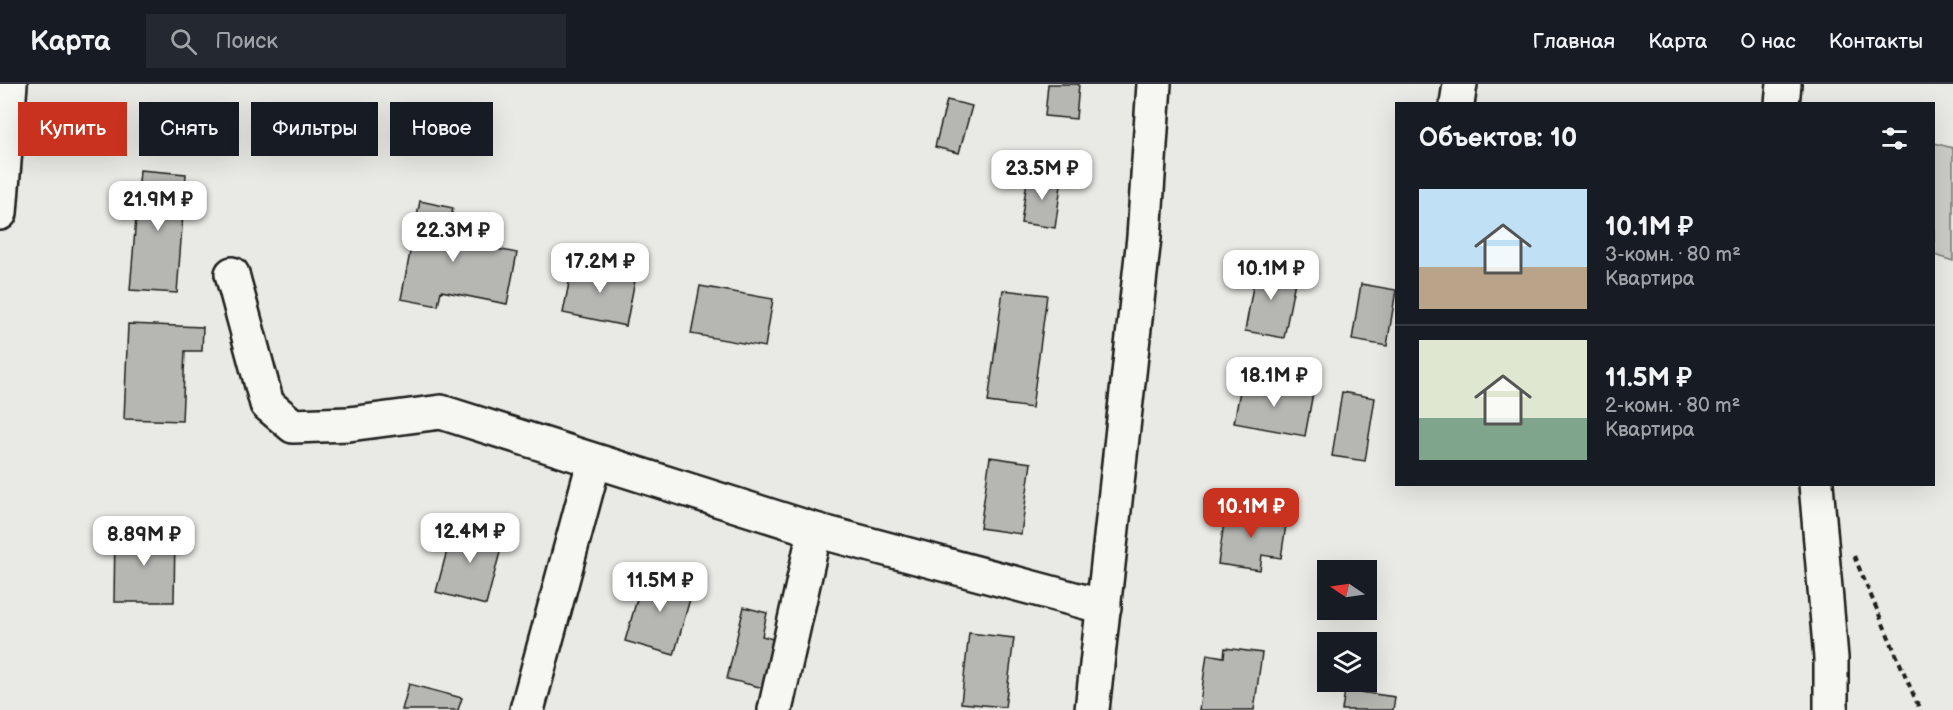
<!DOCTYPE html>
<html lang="ru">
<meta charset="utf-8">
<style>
body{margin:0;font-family:"Balsamiq Sans",sans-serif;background:#242831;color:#f1f3f6;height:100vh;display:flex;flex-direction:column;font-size:22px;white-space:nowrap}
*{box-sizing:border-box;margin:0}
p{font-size:20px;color:#9ea1a6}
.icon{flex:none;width:33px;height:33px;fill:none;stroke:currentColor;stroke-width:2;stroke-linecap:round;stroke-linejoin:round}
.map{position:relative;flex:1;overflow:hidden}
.details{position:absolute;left:1395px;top:18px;width:540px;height:384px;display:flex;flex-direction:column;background:#171b24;border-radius:0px;box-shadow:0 6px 24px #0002}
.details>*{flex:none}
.banner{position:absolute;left:18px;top:18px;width:570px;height:54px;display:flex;gap:12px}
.needle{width:39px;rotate:283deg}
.controls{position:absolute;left:1317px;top:476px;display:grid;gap:12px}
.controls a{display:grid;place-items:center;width:60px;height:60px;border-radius:0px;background:#171b24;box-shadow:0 6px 24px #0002;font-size:30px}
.price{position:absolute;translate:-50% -51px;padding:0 14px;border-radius:12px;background:#fff;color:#222;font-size:20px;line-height:39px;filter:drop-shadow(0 2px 3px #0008)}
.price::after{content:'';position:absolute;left:50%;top:36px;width:18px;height:14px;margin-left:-9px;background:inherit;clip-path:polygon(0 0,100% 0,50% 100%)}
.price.selected{background:#c8321e;color:#fff}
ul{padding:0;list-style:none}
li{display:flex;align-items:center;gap:18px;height:150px;padding:0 24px}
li+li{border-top:2px solid #363941}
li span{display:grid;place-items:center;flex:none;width:168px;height:120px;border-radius:0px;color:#555}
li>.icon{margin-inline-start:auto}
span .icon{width:72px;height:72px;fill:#fffc;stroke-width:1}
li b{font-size:26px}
h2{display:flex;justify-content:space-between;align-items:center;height:72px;padding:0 24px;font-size:26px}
.pill{padding:0 21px;border-radius:0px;background:#171b24;box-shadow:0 6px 24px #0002;font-size:21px;line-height:54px}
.pill.selected{background:#c8321e;color:#fff}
header{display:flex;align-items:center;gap:36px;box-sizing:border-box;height:84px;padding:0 30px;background:#171b24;border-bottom:2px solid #363941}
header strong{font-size:28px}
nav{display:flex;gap:33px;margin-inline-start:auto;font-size:21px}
.search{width:420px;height:54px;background:#242831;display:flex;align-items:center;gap:15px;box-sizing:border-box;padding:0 21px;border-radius:0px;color:#9ea1a6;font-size:22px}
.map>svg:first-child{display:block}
</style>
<header>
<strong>Карта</strong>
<div class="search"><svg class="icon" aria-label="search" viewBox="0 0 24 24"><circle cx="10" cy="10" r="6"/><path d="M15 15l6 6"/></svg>Поиск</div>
<nav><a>Главная</a><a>Карта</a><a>О нас</a><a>Контакты</a></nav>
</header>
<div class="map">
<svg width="1953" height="626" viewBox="0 0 1953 626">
<rect width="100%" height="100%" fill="#e9e9e5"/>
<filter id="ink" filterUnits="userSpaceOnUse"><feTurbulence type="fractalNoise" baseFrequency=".0167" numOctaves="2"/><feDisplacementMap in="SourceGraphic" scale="12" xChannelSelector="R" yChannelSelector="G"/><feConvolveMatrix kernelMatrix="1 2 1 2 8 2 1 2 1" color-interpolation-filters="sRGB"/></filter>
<g filter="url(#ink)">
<polygon fill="#cbcbc7" stroke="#747472" stroke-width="1.5" points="1934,59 1953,64 1953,177 1934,171"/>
<g fill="#b6b6b3" stroke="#1c1c1c" stroke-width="1.5">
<polygon points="1048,0 1079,0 1076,35 1045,32"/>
<polygon points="947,16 972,22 959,69 935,63"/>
<polygon points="140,86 186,90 177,209 130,206"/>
<polygon points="1028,89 1062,94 1055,144 1021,139"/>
<polygon points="420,117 453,124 447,155 517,169 507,220 441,207 438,222 401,215"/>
<polygon points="573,179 636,191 626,242 563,229"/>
<polygon points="1257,180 1297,187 1284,254 1245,247"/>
<polygon points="1361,200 1396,206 1387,262 1352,256"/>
<polygon points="700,202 773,215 765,263 691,250"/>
<polygon points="1003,206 1047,211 1032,324 988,318"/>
<polygon points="128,240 203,243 202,267 185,267 182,337 124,335"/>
<polygon points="1242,296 1313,309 1305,352 1234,339"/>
<polygon points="1342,308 1375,314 1365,377 1332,372"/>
<polygon points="990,373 1031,379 1021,450 980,444"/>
<polygon points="1226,425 1287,434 1281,474 1262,471 1260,486 1218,480"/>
<polygon points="454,440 504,453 486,521 436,508"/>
<polygon points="115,448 175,449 174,518 114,518"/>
<polygon points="645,487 694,501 674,571 625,557"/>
<polygon points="744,523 767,529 762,552 780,557 768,605 727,595"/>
<polygon points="969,549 1014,554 1005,623 961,619"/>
<polygon points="1225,564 1262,569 1254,626 1199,626 1207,570 1224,573"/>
<polygon points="409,600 462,614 458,626 402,626"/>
<polygon points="1345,606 1395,613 1393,626 1342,626"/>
</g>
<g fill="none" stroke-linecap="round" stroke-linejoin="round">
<g stroke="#1c1c1c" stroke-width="38">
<g id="minor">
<polyline points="1457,20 1460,0"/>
<polyline points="1782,20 1784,0"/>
<polyline points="0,129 10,0"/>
<polyline points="232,190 267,320 293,342 349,340 441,328 815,446 1104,523"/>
<polyline points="1816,400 1831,574 1831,626"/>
<polyline points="527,626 594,378"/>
<polyline points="775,626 815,446"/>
<polyline points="1092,626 1144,153 1154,0"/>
</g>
</g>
<polyline stroke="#1c1c1c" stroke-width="4" stroke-dasharray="6 4.5" stroke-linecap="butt" points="1854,472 1920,626"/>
<use href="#minor" stroke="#f6f6f2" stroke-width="33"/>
</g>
</g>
</svg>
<div class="controls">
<a><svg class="needle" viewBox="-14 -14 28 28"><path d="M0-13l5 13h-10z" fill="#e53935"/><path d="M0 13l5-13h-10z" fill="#9ea1a6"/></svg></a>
<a><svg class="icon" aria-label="layers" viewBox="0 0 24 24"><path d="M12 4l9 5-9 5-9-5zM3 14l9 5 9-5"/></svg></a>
</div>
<b class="price" style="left:1042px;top:117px">23.5M ₽</b>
<b class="price" style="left:158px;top:148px">21.9M ₽</b>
<b class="price" style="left:453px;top:179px">22.3M ₽</b>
<b class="price" style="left:600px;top:210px">17.2M ₽</b>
<b class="price" style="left:1271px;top:217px">10.1M ₽</b>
<b class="price" style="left:1274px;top:324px">18.1M ₽</b>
<b class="price selected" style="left:1251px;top:455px">10.1M ₽</b>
<b class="price" style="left:470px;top:480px">12.4M ₽</b>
<b class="price" style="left:144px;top:483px">8.89M ₽</b>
<b class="price" style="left:660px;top:529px">11.5M ₽</b>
<div class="banner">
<a class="pill selected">Купить</a>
<a class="pill">Снять</a>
<a class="pill">Фильтры</a>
<a class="pill">Новое</a>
</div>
<section class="details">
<h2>Объектов: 10<svg class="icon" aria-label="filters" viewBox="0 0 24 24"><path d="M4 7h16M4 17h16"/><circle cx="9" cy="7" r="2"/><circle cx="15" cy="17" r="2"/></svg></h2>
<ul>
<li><span style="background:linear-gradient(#bfe0f5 65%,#b9a48a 0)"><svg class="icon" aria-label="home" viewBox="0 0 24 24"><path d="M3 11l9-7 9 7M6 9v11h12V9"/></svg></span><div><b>10.1M ₽</b><p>3-комн. · 80 m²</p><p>Квартира</p></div></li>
<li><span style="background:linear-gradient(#dfe7d0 65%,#7fa58c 0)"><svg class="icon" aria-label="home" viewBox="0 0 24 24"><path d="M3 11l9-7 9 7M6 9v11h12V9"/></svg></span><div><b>11.5M ₽</b><p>2-комн. · 80 m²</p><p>Квартира</p></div></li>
</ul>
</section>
</div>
